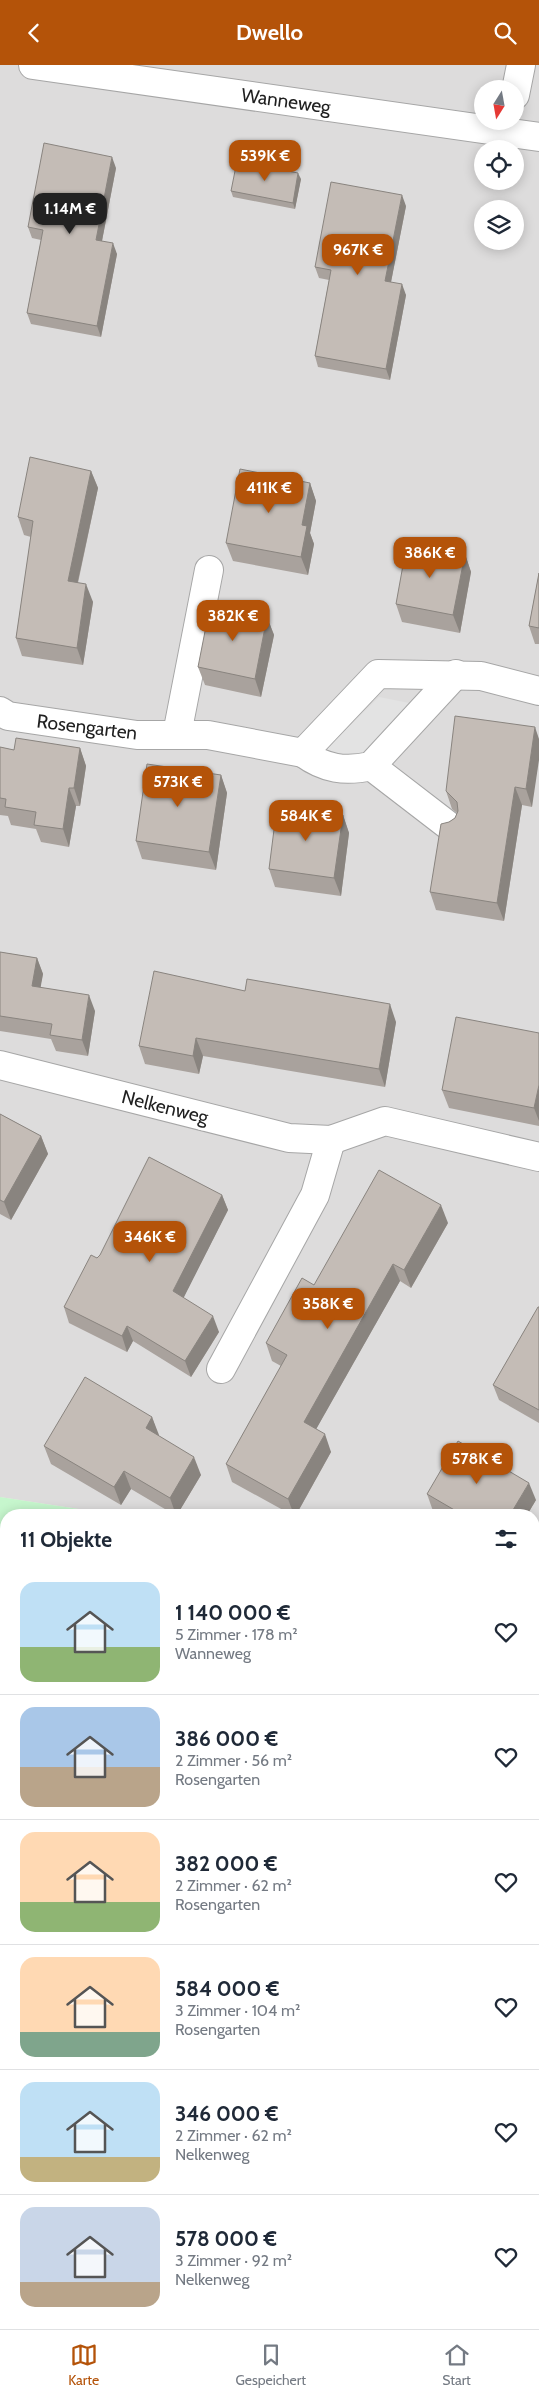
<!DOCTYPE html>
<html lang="de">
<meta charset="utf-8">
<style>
body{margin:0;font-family:Cabin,sans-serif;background:#f2f2f3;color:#1f2937;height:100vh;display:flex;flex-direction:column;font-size:19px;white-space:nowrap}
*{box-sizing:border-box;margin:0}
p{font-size:16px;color:#747a83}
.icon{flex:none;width:28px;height:28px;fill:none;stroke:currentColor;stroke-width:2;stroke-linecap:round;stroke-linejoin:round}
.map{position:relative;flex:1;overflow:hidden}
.panel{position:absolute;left:0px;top:1444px;width:540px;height:821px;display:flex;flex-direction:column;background:#fff;border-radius:20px 20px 0 0;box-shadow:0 2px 12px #0003}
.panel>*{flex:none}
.needle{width:32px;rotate:191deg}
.buttons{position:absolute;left:474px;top:15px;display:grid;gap:10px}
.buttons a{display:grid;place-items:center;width:50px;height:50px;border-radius:50%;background:#fff;box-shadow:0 2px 12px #0003;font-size:25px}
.price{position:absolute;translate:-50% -42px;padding:0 11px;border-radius:10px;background:#b45309;color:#fff;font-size:16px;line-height:32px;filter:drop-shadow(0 1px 2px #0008)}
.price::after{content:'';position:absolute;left:50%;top:30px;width:15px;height:11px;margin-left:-8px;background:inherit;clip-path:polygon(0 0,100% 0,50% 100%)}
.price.on{background:#222;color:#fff}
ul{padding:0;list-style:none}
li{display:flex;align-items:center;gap:15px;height:125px;padding:0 20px}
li+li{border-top:1px solid #e0e1e3}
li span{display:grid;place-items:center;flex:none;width:140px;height:100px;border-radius:15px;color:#555}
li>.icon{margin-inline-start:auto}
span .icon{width:60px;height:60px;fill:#fffc;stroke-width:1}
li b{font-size:21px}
h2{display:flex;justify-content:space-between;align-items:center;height:60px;padding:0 20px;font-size:21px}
header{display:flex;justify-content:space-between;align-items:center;height:65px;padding:0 20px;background:#b45309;color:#fff;font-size:22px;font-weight:700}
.menu{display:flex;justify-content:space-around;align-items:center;height:70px;border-top:1px solid #e0e1e3;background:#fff;font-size:14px;color:#747a83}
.menu a{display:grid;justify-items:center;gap:2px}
.menu .on{color:#b45309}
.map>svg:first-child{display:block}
</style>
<header><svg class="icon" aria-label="back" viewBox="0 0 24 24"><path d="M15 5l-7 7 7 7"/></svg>Dwello<svg class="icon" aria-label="search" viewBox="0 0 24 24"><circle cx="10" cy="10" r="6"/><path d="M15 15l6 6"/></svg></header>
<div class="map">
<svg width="539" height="2264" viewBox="0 0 539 2264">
<rect width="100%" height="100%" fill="#efede6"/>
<path fill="#dddcdc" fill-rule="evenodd" d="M0,0H539V1515L534,1514V1450H118L0,1432ZM482,24H515V56H482ZM482,84H515V116H482ZM482,144H515V176H482Z"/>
<polygon fill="#eaedd3" points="0,1483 6,1484 6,2259 534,2259 534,1570 539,1571 539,2264 0,2264"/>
<g fill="#c6f6cd">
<polygon points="0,1432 118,1450 6,1450 6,1484 0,1483"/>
<polygon points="534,1514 539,1515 539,1571 534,1570"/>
</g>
<polygon fill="#e3e3e3" points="379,632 414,639 356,695 322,688"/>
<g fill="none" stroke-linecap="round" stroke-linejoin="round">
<g stroke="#a6a6a6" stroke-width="30">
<g id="minor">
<polyline points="33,0 539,72"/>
<polyline points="515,30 521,0"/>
<polyline points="0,646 8,651 137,670 208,670 303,688 378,609 481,611 539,626"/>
<polyline points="177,669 209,505"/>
<path d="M303,688C325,704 345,707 371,701L456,609"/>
<polyline points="371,701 449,761"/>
<polyline points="0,1000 289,1073 331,1075 385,1056 539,1092"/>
<polyline points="221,1304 315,1130 331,1075"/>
</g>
</g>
<use href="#minor" stroke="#fff" stroke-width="28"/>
</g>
<g fill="#a9a29d">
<polygon points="116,103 102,176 117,189 101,272 31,259 27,248 41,175 32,173 28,162"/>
<polygon points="301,114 295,144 233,132 231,126"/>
<polygon points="406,141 391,217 406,230 390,315 318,302 315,291 329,215 319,213 315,202"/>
<polygon points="91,406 98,423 78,518 93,537 83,600 22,591 16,573 31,472 24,470 18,452"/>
<polygon points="310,418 316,436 310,468 314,479 308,510 233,496 226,478"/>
<polygon points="465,489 471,507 460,568 402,557 396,539"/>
<polygon points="539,508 539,579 535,579 529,561"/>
<polygon points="267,552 274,570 261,632 205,620 198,602"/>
<polygon points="535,662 532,742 522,740 504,856 436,845 430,827 449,757 455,753 457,748 452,744 446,726"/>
<polygon points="0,682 14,685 80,683 86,701 80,741 76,741 69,782 41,777 36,764 11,760 8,751 0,750"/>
<polygon points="221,710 227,728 216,805 142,794 136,776"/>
<polygon points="343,750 349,768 341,831 275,822 269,804"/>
<polygon points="0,887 37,893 43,909 40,922 95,946 88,991 56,986 51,974 0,966"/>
<polygon points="245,926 396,957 385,1022 203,991 199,1009 145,999 139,981"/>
<polygon points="539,968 539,1061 449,1043 442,1025"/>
<polygon points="0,1049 41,1071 48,1089 11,1155 0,1149"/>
<polygon points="222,1130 228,1145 183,1233 219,1267 191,1312 133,1276 127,1287 69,1258 64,1242 97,1193"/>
<polygon points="448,1158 411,1223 400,1216 316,1364 331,1387 296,1450 292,1450 232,1417 226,1399 281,1301 272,1296 266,1278 314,1220"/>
<polygon points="539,1242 539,1358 499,1335 493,1320"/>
<polygon points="152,1352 158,1370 201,1410 177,1450 175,1450 131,1424 121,1440 51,1399 44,1381"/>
<polygon points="427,1429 536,1435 527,1450 439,1450 433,1446"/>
</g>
<g fill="#89847f">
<polygon points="112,92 116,103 100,186 96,175"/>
<polygon points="298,108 301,114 295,144 293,138"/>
<polygon points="402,130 406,141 389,227 385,216"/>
<polygon points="113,178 117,189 101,272 97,261"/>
<polygon points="402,219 406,230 390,315 386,304"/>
<polygon points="91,406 98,423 74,534 68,516"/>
<polygon points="310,418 316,436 310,468 314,479 308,510 301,492 302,460"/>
<polygon points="465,489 471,507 460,568 453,550"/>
<polygon points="86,519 93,537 83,600 77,583"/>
<polygon points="267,552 274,570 261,632 255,614"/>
<polygon points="535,662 539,674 539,695 532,742 526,724"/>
<polygon points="80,683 86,701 80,741 74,723"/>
<polygon points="221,710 227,728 216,805 209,787"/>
<polygon points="515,722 522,740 504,856 497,838"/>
<polygon points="69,723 76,741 69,782 63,764"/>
<polygon points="343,750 349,768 341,831 334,813"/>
<polygon points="37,893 43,909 38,937 32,921"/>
<polygon points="89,930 95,946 88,991 82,975"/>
<polygon points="390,939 396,957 385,1022 379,1004"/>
<polygon points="196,973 203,991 199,1009 193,991"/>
<polygon points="539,1020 539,1056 534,1043"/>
<polygon points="41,1071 48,1089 11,1155 4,1137"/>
<polygon points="222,1130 228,1145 179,1242 173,1226"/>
<polygon points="441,1140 448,1158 411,1223 404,1205"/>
<polygon points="393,1199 400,1216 310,1375 304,1357"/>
<polygon points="213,1251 219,1267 191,1312 185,1296"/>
<polygon points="127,1261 133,1276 127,1287 122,1271"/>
<polygon points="152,1352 159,1370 152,1381 146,1363"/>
<polygon points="325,1369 331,1387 296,1450 294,1450 288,1434"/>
<polygon points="194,1392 201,1410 177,1450 176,1450 170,1433"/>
<polygon points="124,1406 131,1424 121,1440 114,1422"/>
<polygon points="529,1418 536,1435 527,1450 510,1450"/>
</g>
<g fill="#c4bcb6" stroke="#89847f">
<polygon points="44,78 112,92 96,175 113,178 97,261 27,248 43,165 28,162"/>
<polygon points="237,96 298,108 293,138 231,126"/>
<polygon points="331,117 402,130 385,216 402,219 386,304 315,291 331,205 315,202"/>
<polygon points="30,392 91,406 68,516 86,519 77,583 16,573 33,456 18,452"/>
<polygon points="240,404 310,418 302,460 307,461 301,492 226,478"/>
<polygon points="407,478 465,489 453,550 396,539"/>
<polygon points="539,508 539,563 529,561"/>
<polygon points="210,541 267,552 255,614 198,602"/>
<polygon points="455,651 535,662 526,724 515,722 497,838 430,827 441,759 449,757 455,753 458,746 457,737 446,726"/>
<polygon points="16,673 80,683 74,723 69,723 63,764 34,760 36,747 5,742 6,734 0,733 0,682 14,685"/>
<polygon points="147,699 221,710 209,787 136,776"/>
<polygon points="277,741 343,750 334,813 269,804"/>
<polygon points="0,887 37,893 32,921 89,930 82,975 50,970 52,959 0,951"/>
<polygon points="154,906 245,926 247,914 390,939 379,1004 196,973 193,991 139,981"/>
<polygon points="456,952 539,968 539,1020 534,1043 442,1025"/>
<polygon points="0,1049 41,1071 4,1137 0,1135"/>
<polygon points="149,1092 222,1130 173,1226 213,1251 185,1296 127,1261 122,1271 64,1242 91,1190 97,1193 100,1190"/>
<polygon points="379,1105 441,1140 404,1205 393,1199 304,1357 325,1369 288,1434 226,1399 287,1290 266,1278 302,1213 314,1220"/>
<polygon points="538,1242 539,1242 539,1345 493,1320"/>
<polygon points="85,1312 152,1352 146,1363 194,1392 170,1433 124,1406 114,1422 44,1381"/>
<polygon points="458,1376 529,1418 510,1450 463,1450 427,1429"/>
</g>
<g text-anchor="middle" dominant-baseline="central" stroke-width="5" stroke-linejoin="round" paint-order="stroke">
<g font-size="19" fill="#1f1f1f" stroke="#fff">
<text transform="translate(286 36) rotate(8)">Wanneweg</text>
<text transform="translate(87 662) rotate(7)">Rosengarten</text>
<text transform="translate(165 1042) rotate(14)">Nelkenweg</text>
</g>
</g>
</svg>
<div class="buttons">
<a><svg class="needle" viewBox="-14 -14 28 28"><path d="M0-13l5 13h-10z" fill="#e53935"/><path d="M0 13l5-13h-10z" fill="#747a83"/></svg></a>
<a><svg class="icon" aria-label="locate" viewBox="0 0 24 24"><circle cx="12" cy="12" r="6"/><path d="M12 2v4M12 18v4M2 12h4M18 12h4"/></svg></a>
<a><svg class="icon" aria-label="layers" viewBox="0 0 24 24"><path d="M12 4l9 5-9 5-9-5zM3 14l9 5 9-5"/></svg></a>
</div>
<b class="price" style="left:265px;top:117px">539K €</b>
<b class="price on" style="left:70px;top:170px">1.14M €</b>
<b class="price" style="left:358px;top:211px">967K €</b>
<b class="price" style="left:269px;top:449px">411K €</b>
<b class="price" style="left:430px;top:514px">386K €</b>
<b class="price" style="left:233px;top:577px">382K €</b>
<b class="price" style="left:178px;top:743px">573K €</b>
<b class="price" style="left:306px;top:777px">584K €</b>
<b class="price" style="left:150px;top:1198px">346K €</b>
<b class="price" style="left:328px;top:1265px">358K €</b>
<b class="price" style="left:477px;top:1420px">578K €</b>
<section class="panel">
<h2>11 Objekte<svg class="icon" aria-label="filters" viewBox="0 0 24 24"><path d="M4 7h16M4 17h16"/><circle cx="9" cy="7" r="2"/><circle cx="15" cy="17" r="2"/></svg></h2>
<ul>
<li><span style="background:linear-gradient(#bfe0f5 65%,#8fb573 0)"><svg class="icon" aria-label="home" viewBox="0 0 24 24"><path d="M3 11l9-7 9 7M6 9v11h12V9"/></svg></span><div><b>1 140 000 €</b><p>5 Zimmer · 178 m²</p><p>Wanneweg</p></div><svg class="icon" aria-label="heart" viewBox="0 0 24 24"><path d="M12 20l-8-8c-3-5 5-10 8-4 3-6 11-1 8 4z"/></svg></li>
<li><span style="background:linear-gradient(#a9c7e8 60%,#b9a48a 0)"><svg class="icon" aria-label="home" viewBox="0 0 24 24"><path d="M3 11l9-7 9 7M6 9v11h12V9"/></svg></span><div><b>386 000 €</b><p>2 Zimmer · 56 m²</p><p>Rosengarten</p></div><svg class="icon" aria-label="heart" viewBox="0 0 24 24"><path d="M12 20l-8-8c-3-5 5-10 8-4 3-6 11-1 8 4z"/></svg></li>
<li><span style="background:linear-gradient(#ffd9b3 70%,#8fb573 0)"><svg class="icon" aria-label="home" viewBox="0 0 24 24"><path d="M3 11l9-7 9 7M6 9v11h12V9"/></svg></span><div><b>382 000 €</b><p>2 Zimmer · 62 m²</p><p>Rosengarten</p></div><svg class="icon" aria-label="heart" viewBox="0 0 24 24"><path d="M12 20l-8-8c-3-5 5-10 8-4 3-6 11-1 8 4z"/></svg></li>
<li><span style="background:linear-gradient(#ffd9b3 75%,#7fa58c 0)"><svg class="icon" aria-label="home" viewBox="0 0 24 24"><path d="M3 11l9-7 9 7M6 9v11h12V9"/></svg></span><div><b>584 000 €</b><p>3 Zimmer · 104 m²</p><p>Rosengarten</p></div><svg class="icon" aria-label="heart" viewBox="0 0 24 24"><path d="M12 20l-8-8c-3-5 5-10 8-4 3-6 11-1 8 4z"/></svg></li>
<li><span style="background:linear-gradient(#bfe0f5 75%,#c2b280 0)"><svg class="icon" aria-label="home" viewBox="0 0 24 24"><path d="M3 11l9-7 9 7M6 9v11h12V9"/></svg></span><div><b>346 000 €</b><p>2 Zimmer · 62 m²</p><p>Nelkenweg</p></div><svg class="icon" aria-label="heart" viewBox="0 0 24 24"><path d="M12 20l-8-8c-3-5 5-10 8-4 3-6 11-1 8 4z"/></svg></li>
<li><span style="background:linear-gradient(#c9d6e8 75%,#b9a48a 0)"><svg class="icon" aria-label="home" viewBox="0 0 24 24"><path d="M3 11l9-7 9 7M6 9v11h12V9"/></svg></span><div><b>578 000 €</b><p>3 Zimmer · 92 m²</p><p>Nelkenweg</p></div><svg class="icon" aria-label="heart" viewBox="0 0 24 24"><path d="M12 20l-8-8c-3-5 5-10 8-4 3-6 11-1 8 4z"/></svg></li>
</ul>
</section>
</div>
<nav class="menu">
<a class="on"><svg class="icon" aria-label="map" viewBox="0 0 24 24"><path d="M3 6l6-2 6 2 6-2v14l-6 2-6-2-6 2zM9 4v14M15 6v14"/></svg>Karte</a>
<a><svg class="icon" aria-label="saved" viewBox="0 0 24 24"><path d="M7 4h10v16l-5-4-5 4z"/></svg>Gespeichert</a>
<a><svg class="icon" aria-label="home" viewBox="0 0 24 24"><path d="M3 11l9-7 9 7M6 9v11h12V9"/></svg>Start</a>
</nav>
